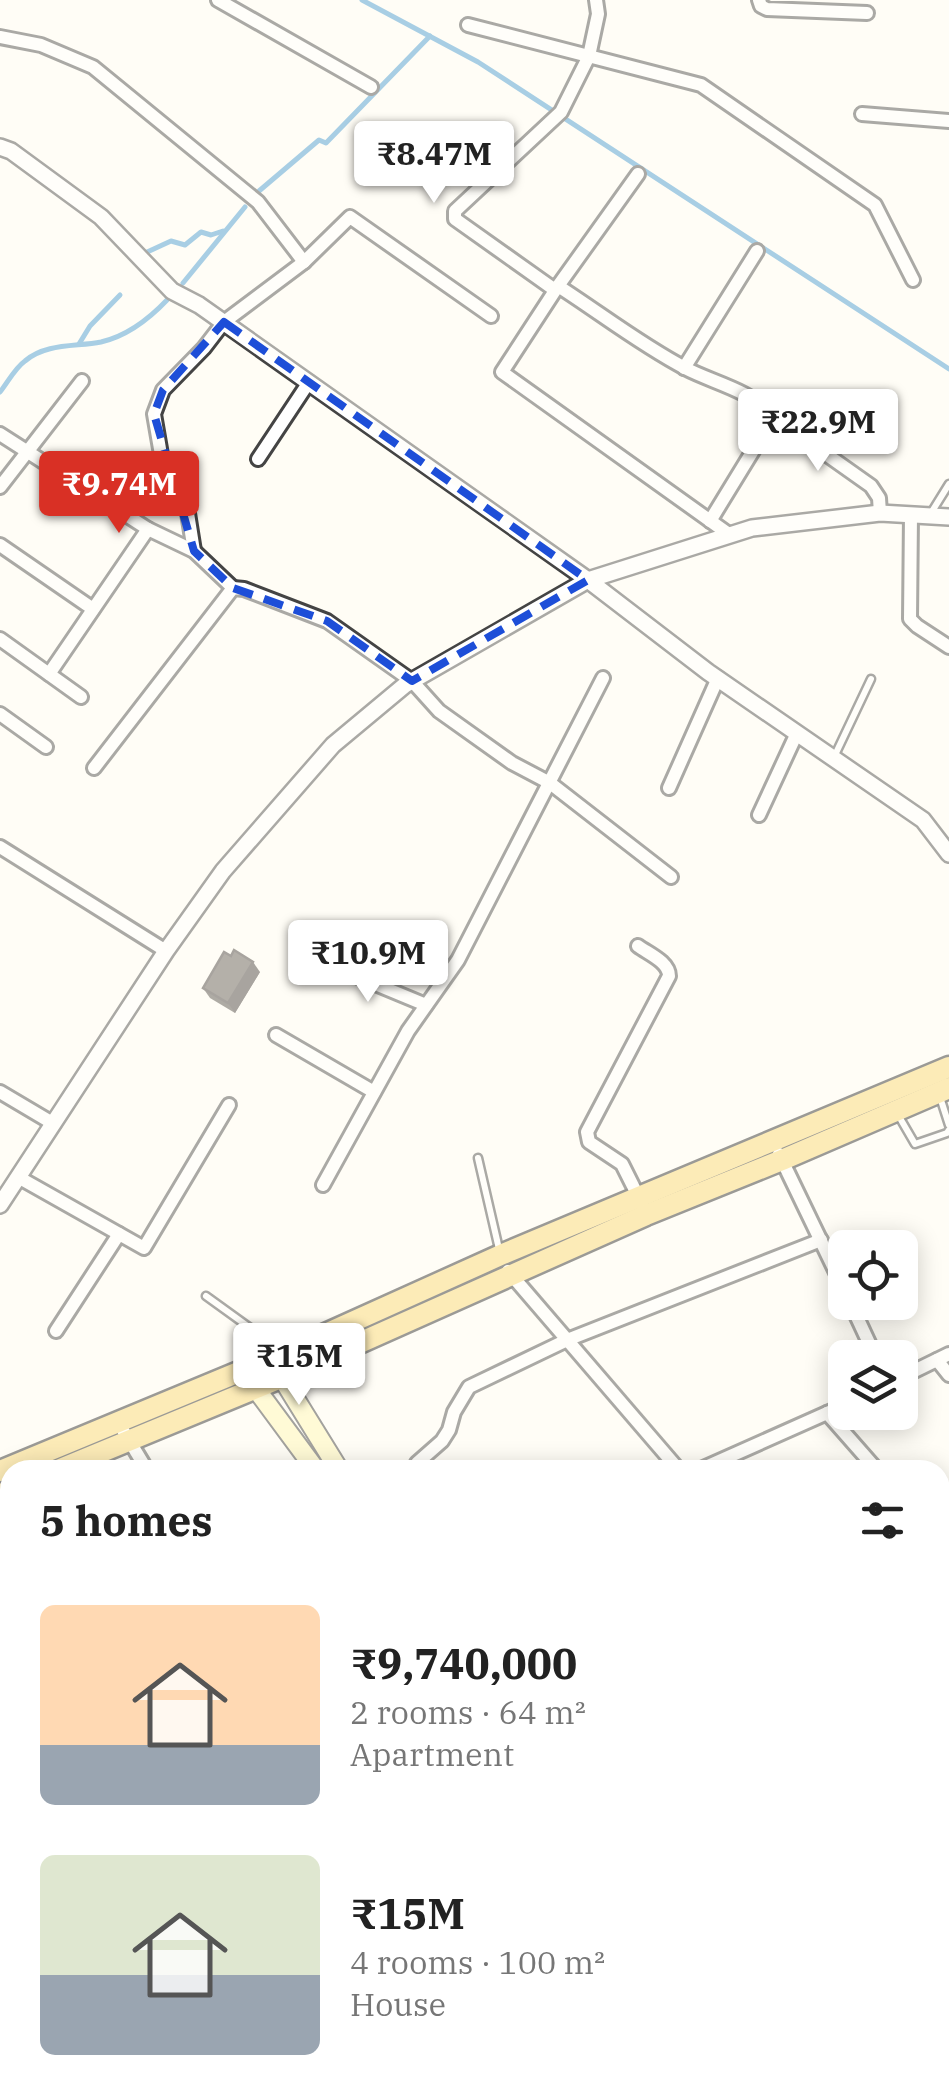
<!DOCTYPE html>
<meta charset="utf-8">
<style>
body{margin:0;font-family:"IBM Plex Serif",serif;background:#f6f6f6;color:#222;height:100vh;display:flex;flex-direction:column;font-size:38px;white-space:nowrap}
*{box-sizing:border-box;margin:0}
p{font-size:32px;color:#767676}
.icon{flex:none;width:55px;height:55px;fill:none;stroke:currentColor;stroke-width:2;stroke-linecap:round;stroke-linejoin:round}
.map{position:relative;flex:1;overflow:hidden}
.side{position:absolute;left:0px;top:1460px;width:950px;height:640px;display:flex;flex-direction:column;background:#fff;border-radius:30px 30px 0 0;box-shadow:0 5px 25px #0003}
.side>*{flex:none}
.buttons{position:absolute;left:828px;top:1230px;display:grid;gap:20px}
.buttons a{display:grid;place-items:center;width:90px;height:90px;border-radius:15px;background:#fff;box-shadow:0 5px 25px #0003;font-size:50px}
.price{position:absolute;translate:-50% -85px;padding:0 22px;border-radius:10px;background:#fff;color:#222;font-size:32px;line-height:65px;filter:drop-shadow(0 2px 5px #0008)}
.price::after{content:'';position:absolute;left:50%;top:60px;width:30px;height:22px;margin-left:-15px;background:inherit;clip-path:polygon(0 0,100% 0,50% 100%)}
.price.on{background:#d93025;color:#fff}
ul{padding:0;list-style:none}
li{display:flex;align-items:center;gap:30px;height:250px;padding:0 40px}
li span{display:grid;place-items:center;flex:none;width:280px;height:200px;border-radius:15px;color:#555}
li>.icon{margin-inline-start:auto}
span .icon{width:120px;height:120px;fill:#fffc;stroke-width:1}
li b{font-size:42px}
h2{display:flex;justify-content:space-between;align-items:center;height:120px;padding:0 40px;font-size:42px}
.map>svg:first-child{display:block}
</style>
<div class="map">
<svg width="949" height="2100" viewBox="0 0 949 2100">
<rect width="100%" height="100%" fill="#fffdf5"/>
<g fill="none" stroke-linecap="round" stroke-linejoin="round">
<g stroke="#3f96cf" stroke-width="5">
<polyline points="362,0 478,62 949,369"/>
<polyline points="259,191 319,140 326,143 430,36"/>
<polyline points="145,253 171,241 185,245 201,232 211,235 223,231"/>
<polyline points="183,283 245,207"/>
<polyline points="79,344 90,326 120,295"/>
<path d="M0,392C8,382 15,368 25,361C46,343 76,347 101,342C127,336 149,319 167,300"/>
<polyline points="770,2090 790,2100"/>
</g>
<g stroke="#444" stroke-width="11">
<g id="service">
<polyline points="931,513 949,484"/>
<polyline points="835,755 871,679"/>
<polyline points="939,1094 949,1125"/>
<polyline points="897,1113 915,1144 947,1133 949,1130"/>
<polyline points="478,1158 499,1249"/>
<polyline points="206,1296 278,1348"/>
</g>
</g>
<g stroke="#444" stroke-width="18">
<g id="minor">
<polyline points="218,0 371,87"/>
<polyline points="759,0 761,6 767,9 867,13"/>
<polyline points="468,25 701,85 875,205 913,280"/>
<polyline points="0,37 41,45 93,67 258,202 304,262"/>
<polyline points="862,114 949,121"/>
<polyline points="638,174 558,286 502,372 730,535"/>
<path d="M558,286C600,313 641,345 685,368C711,382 750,390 769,413L762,436L710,521"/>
<polyline points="555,290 455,219 455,211 561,112 589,56 598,14 596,0"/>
<polyline points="684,368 757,251"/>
<polyline points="768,423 782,423 871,486 879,498 880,513"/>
<polyline points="0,434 148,529 194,551 233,588"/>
<polyline points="258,459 309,382"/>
<polyline points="0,487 82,381"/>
<polyline points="911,515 910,619 917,626 949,647"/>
<polyline points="0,545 93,609"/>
<polyline points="194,551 187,507 164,472 154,414 163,390 204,348 224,322 304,262 350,217 491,316"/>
<polyline points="0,639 81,697"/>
<polyline points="49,674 148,529"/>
<polyline points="0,714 46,747"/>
<polyline points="94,768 233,588 244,589 327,621 412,681 439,711 512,763 550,783 671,877"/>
<polyline points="669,788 718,678"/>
<polyline points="759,815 797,733"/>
<polyline points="0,847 166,951"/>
<path d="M638,946C649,954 669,962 669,976L587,1132L589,1142L622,1164L642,1204"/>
<polyline points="327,964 426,1005"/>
<polyline points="276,1035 374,1092"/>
<polyline points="0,1092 54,1124"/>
<polyline points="779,1154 845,1291"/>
<polyline points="18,1177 144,1248 229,1105"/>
<polyline points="323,1185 408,1031 458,960 603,678"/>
<polyline points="508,1271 679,1470"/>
<polyline points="850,1302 876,1358"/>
<polyline points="56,1331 119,1234"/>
<polyline points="937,1360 949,1375"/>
<polyline points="900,1378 949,1354"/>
<polyline points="827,1413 877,1470"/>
<polyline points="118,1422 147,1470"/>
<polyline points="417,1470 417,1463 442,1441 449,1430 454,1412 469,1387 567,1340 821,1240"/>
<polyline points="699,1470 845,1405"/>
<polyline points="940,1543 949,1553"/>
<polyline points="940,1679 949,1671"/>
<polyline points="0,1680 10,1685"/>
<polyline points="940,1773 949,1784"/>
<polyline points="0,1811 10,1816"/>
<polyline points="0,1919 10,1908"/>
<polyline points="0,2087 15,2100"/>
<polyline points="462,2090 476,2100"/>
<polyline points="819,2090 827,2100"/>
<polyline points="616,2091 639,2100"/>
<polyline points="178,2100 184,2092"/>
<polyline points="305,2100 312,2090"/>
<polyline points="428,2100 437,2090"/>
</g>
</g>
<g stroke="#444" stroke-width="20">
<g id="tertiary">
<polyline points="0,147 11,151 101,217 172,291 199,305 588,580 708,672 923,820 949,854"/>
<polyline points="0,1205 166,951 223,871 333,745 405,685 588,580 752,528 880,513 949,517"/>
</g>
</g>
<g stroke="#333" stroke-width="22">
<g id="secondary">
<polyline points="276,1368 339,1470"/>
<polyline points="248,1378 316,1470"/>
<polyline points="875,2090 884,2100"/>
</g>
</g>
<g stroke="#222" stroke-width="25">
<g id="primary">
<polyline points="58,1470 283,1377 646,1215 782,1160 949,1088"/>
<polyline points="0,1471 270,1359 503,1254 949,1067"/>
<polyline points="0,1495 10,1490"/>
</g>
</g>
<use href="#service" stroke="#fff" stroke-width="6"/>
<use href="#minor" stroke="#fff" stroke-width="12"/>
<use href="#tertiary" stroke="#fff" stroke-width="15"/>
<use href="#secondary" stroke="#fff6b0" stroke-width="18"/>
<use href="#primary" stroke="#f9d66b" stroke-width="20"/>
</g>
<polygon fill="#4d4742" points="260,972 235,1013 210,998 203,988"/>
<polygon fill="#3f3936" points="253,962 260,972 235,1013 228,1003"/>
<polygon fill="#5a524d" stroke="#3f3936" stroke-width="2.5" points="234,950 253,962 228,1003 203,988 224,952 231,956"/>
<path d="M0 0H949V2100H0ZM224,322L588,580L412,681L327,621L233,588L194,551L154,414L163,390Z" fill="#fffdf5" fill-opacity=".55" fill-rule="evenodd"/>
<path fill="none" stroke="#1d4ed8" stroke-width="8" stroke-dasharray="20 12" stroke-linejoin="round" d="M224,322L588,580L412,681L327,621L233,588L194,551L154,414L163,390Z"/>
</svg>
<div class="buttons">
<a><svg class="icon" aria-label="locate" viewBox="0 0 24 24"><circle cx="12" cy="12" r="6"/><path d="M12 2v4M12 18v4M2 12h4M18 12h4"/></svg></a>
<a><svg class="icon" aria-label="layers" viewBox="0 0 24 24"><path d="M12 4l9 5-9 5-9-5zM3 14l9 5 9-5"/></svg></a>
</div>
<b class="price" style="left:434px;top:206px">₹8.47M</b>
<b class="price" style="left:818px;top:474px">₹22.9M</b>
<b class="price on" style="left:119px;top:536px">₹9.74M</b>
<b class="price" style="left:368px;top:1005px">₹10.9M</b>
<b class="price" style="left:299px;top:1408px">₹15M</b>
<section class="side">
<h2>5 homes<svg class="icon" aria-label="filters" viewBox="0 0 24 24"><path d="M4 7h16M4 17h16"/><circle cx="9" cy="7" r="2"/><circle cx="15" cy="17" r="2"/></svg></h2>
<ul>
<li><span style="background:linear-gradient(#ffd9b3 70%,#9aa5b1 0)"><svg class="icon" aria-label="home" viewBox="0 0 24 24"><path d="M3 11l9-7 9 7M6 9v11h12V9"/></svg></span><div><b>₹9,740,000</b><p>2 rooms · 64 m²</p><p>Apartment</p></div></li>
<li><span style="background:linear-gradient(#dfe7d0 60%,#9aa5b1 0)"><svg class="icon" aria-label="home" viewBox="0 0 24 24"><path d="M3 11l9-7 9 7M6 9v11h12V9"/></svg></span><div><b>₹15M</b><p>4 rooms · 100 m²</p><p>House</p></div></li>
</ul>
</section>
</div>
